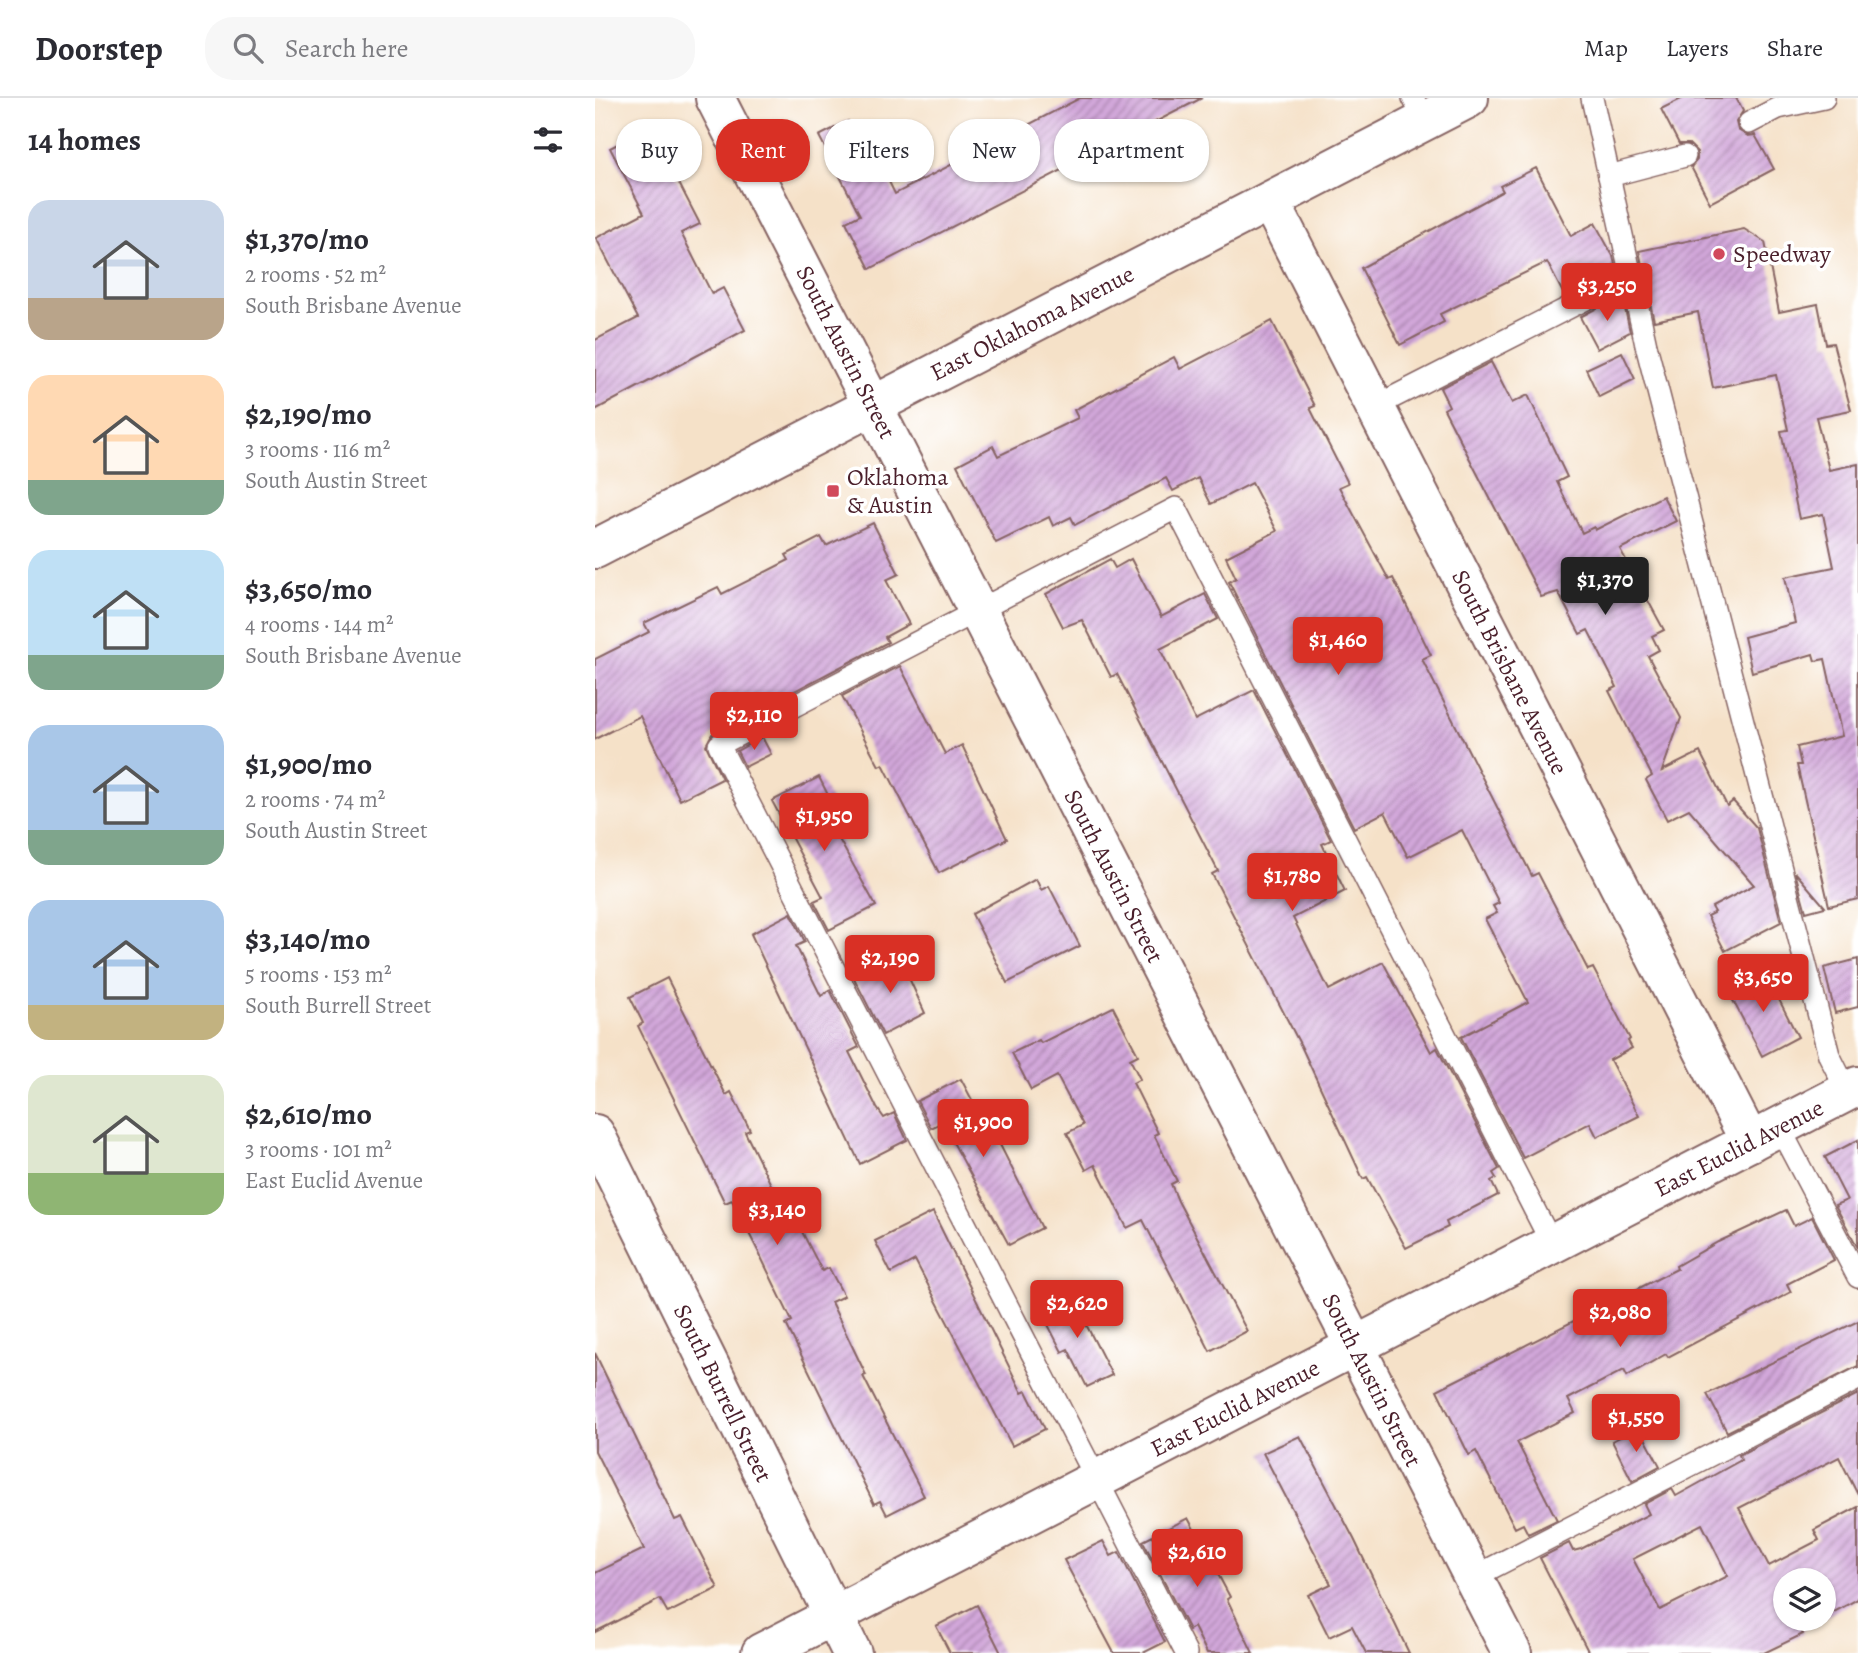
<!DOCTYPE html>
<meta charset="utf-8">
<style>
body{margin:0;font-family:Alegreya,serif;background:#f7f7f7;color:#2b2b33;height:100vh;display:flex;flex-direction:column;font-size:26px;white-space:nowrap}
*{box-sizing:border-box;margin:0}
p{font-size:23px;color:#7c7c81}
.icon{flex:none;width:38px;height:38px;fill:none;stroke:currentColor;stroke-width:2;stroke-linecap:round;stroke-linejoin:round}
.map{position:relative;flex:1;overflow:hidden}
.panel{display:flex;flex-direction:column;background:#fff;width:595px}
.panel>*{flex:none}
.guide{position:absolute;left:21px;top:21px;width:665px;height:63px;display:flex;gap:14px}
.buttons{position:absolute;left:1178px;top:1470px;display:grid;gap:14px}
.buttons a{display:grid;place-items:center;width:63px;height:63px;border-radius:50%;background:#fff;box-shadow:0 2px 5px #0004;font-size:35px}
.price{position:absolute;translate:-50% -60px;padding:0 16px;border-radius:7px;background:#d93025;color:#fff;font-size:23px;line-height:46px;filter:drop-shadow(0 2px 4px #0008)}
.price::after{content:'';position:absolute;left:50%;top:42px;width:21px;height:16px;margin-left:-10px;background:inherit;clip-path:polygon(0 0,100% 0,50% 100%)}
.price.on{background:#222;color:#fff}
ul{padding:0;list-style:none}
li{display:flex;align-items:center;gap:21px;height:175px;padding:0 28px}
li span{display:grid;place-items:center;flex:none;width:196px;height:140px;border-radius:21px;color:#555}
li>.icon{margin-inline-start:auto}
span .icon{width:84px;height:84px;fill:#fffc;stroke-width:1}
li b{font-size:30px}
h2{display:flex;justify-content:space-between;align-items:center;height:84px;padding:0 28px;font-size:30px}
.tag{padding:0 24px;border-radius:28px;background:#fff;box-shadow:0 2px 5px #0004;font-size:24px;line-height:63px}
.tag.on{background:#d93025;color:#fff}
header{display:flex;align-items:center;gap:42px;box-sizing:border-box;height:98px;padding:0 35px;background:#fff;border-bottom:2px solid #e1e1e2}
header strong{font-size:33px}
nav{display:flex;gap:38px;margin-inline-start:auto;font-size:24px}
.search{width:490px;height:63px;background:#f7f7f7;display:flex;align-items:center;gap:18px;box-sizing:border-box;padding:0 24px;border-radius:28px;color:#7c7c81;font-size:26px}
main{display:flex;flex:1;min-height:0}
.map>svg:first-child{display:block}
</style>
<header>
<strong>Doorstep</strong>
<div class="search"><svg class="icon" aria-label="search" viewBox="0 0 24 24"><circle cx="10" cy="10" r="6"/><path d="M15 15l6 6"/></svg>Search here</div>
<nav><a>Map</a><a>Layers</a><a>Share</a></nav>
</header>
<main>
<section class="panel">
<h2>14 homes<svg class="icon" aria-label="filters" viewBox="0 0 24 24"><path d="M4 7h16M4 17h16"/><circle cx="9" cy="7" r="2"/><circle cx="15" cy="17" r="2"/></svg></h2>
<ul>
<li><span style="background:linear-gradient(#c9d6e8 70%,#b9a48a 0)"><svg class="icon" aria-label="home" viewBox="0 0 24 24"><path d="M3 11l9-7 9 7M6 9v11h12V9"/></svg></span><div><b>$1,370/mo</b><p>2 rooms · 52 m²</p><p>South Brisbane Avenue</p></div></li>
<li><span style="background:linear-gradient(#ffd9b3 75%,#7fa58c 0)"><svg class="icon" aria-label="home" viewBox="0 0 24 24"><path d="M3 11l9-7 9 7M6 9v11h12V9"/></svg></span><div><b>$2,190/mo</b><p>3 rooms · 116 m²</p><p>South Austin Street</p></div></li>
<li><span style="background:linear-gradient(#bfe0f5 75%,#7fa58c 0)"><svg class="icon" aria-label="home" viewBox="0 0 24 24"><path d="M3 11l9-7 9 7M6 9v11h12V9"/></svg></span><div><b>$3,650/mo</b><p>4 rooms · 144 m²</p><p>South Brisbane Avenue</p></div></li>
<li><span style="background:linear-gradient(#a9c7e8 75%,#7fa58c 0)"><svg class="icon" aria-label="home" viewBox="0 0 24 24"><path d="M3 11l9-7 9 7M6 9v11h12V9"/></svg></span><div><b>$1,900/mo</b><p>2 rooms · 74 m²</p><p>South Austin Street</p></div></li>
<li><span style="background:linear-gradient(#a9c7e8 75%,#c2b280 0)"><svg class="icon" aria-label="home" viewBox="0 0 24 24"><path d="M3 11l9-7 9 7M6 9v11h12V9"/></svg></span><div><b>$3,140/mo</b><p>5 rooms · 153 m²</p><p>South Burrell Street</p></div></li>
<li><span style="background:linear-gradient(#dfe7d0 70%,#8fb573 0)"><svg class="icon" aria-label="home" viewBox="0 0 24 24"><path d="M3 11l9-7 9 7M6 9v11h12V9"/></svg></span><div><b>$2,610/mo</b><p>3 rooms · 101 m²</p><p>East Euclid Avenue</p></div></li>
</ul>
</section>
<div class="map">
<svg width="1263" height="1555" viewBox="0 0 1263 1555">
<defs>
<pattern id="building-hatch" width="6" height="6" patternUnits="userSpaceOnUse" patternTransform="scale(1.75)"><rect width="6" height="6" fill="#d2a7da"/><path d="M-1 1l2-2M0 6l6-6M5 7l2-2" fill="none" stroke="#ac87b1"/></pattern>
</defs>
<rect width="100%" height="100%" fill="#fff"/>
<filter id="ink" filterUnits="userSpaceOnUse"><feTurbulence type="fractalNoise" baseFrequency=".0143" numOctaves="2"/><feDisplacementMap in="SourceGraphic" scale="14" xChannelSelector="R" yChannelSelector="G"/><feConvolveMatrix kernelMatrix="1 2 1 2 8 2 1 2 1" color-interpolation-filters="sRGB"/></filter>
<filter id="wash" filterUnits="userSpaceOnUse"><feTurbulence type="fractalNoise" baseFrequency=".00686" numOctaves="4" result="noise"/><feDisplacementMap in="SourceGraphic" scale="28" xChannelSelector="R" yChannelSelector="G"/><feGaussianBlur stdDeviation="1.57" result="paint"/><feColorMatrix in="noise" values="0 0 0 0 0 0 0 0 0 0 0 0 0 0 0 0 0 1.4 0 .05"/><feComposite in="paint" operator="in"/></filter>
<g filter="url(#wash)">
<rect width="100%" height="100%" fill="#f5e1c8"/>
<g id="blocks">
<g fill="url(#building-hatch)" fill-rule="evenodd">
<polygon points="485,0 607,0 275,171 251,124 265,117 224,38 253,23 268,51 276,47 300,96"/>
<polygon points="1088,0 1141,0 1148,13 1141,24 1143,32 1153,38 1160,37 1179,71 1115,105 1096,69 1102,62 1102,54 1094,46 1084,46 1066,11"/>
<polygon points="55,29 105,126 86,135 117,196 128,190 150,232 0,312 0,242 43,220 1,140 49,115 15,50"/>
<polygon points="941,70 976,138 1000,125 1018,158 1021,171 969,197 952,164 845,216 849,224 805,247 766,170 908,93 905,88"/>
<polygon points="1149,131 1170,144 1184,214 1223,206 1231,246 1238,245 1256,312 1221,319 1234,372 1263,366 1263,801 1234,808 1202,667 1206,667 1202,649 1247,638 1230,561 1220,563 1218,556 1157,574 1149,539 1200,525 1190,479 1239,469 1228,416 1204,421 1186,333 1193,332 1181,277 1118,290 1103,214 1059,223 1044,153"/>
<polygon points="1027,197 1035,234 1002,251 985,219"/>
<polygon points="677,223 720,308 715,310 753,385 744,389 794,482 798,480 836,557 827,561 937,778 943,775 993,872 998,870 1035,941 1033,943 1037,950 1015,962 1044,1018 1002,1039 995,1025 928,1060 866,939 933,904 890,821 902,815 898,808 904,805 867,732 813,759 790,714 759,730 634,484 641,480 631,459 682,433 657,385 616,406 603,380 578,393 571,380 480,427 476,419 458,428 454,419 401,445 362,367 398,348 403,358 483,320 479,312 579,259 585,271"/>
<polygon points="1027,254 1040,281 1004,299 991,271"/>
<polygon points="896,264 917,305 933,297 972,379 962,384 987,435 999,429 1000,432 1068,398 1081,423 1025,451 1069,532 1057,538 1064,552 1053,558 1086,620 1067,673 1105,654 1132,708 1138,703 1162,730 1186,824 1130,853 1112,818 1120,814 1117,809 1159,787 1094,711 1072,722 1051,682 1057,678 1014,593 1022,589 993,532 985,536 963,494 946,499 849,311 854,308 845,290"/>
<polygon points="278,425 304,476 291,482 314,526 290,539 293,544 117,636 111,647 127,681 85,702 45,618 0,641 0,561 54,534 49,525 123,489 127,496 194,462 191,457 226,439 231,448"/>
<polygon points="515,461 520,470 536,461 566,519 610,496 623,521 565,551 600,622 659,592 736,742 727,746 750,793 698,820 734,892 788,864 836,954 842,950 904,1071 898,1075 901,1080 896,1083 903,1097 851,1124 853,1129 811,1150 772,1079 768,1081 706,948 617,776 623,773 522,576 516,579 487,522 468,529 451,496"/>
<polygon points="305,568 350,656 367,647 412,741 344,775 288,666 284,668 247,598"/>
<polygon points="167,639 176,656 150,669 142,653"/>
<polygon points="224,679 240,711 230,716 281,808 234,832 219,803 228,799 177,703"/>
<polygon points="1200,774 1230,809 1211,814"/>
<polygon points="441,781 446,792 454,788 485,848 412,885 377,816"/>
<polygon points="196,815 210,844 201,848 226,898 235,892 264,949 254,954 282,1010 289,1020 299,1015 312,1042 265,1066 156,836"/>
<polygon points="303,856 330,915 288,937 259,880"/>
<polygon points="1263,861 1263,909 1240,915 1229,870"/>
<polygon points="1170,874 1203,939 1167,958 1133,893"/>
<polygon points="72,880 131,997 136,994 155,1032 150,1034 190,1115 196,1112 227,1173 234,1170 249,1198 236,1204 271,1277 268,1278 329,1398 292,1417 285,1403 279,1406 191,1226 197,1223 163,1153 137,1102 130,1105 43,928 48,925 35,899"/>
<polygon points="518,909 543,957 535,961 545,981 538,985 563,1035 559,1037 582,1083 576,1086 583,1103 652,1233 615,1253 548,1122 532,1130 500,1067 491,1072 472,1035 488,1027 462,978 436,992 417,955 444,942 446,945"/>
<polygon points="366,981 387,1021 391,1019 447,1130 414,1147 353,1035 346,1025 336,1030 322,1003"/>
<polygon points="1263,1042 1263,1150 1240,1107 1252,1102 1230,1059"/>
<polygon points="1191,1112 1199,1128 1217,1119 1239,1162 1192,1186 1196,1194 1073,1259 1071,1256 1032,1278 1029,1272 973,1301 980,1315 922,1344 962,1422 933,1436 928,1426 920,1430 881,1353 874,1357 842,1292 1082,1171 1081,1168 1123,1144"/>
<polygon points="338,1114 427,1295 431,1293 450,1331 417,1348 320,1162 296,1175 280,1143"/>
<polygon points="476,1197 517,1277 492,1289 473,1251 467,1254 446,1213"/>
<polygon points="1263,1223 1263,1268 1132,1334 1112,1296"/>
<polygon points="0,1255 80,1422 87,1419 123,1490 73,1515 65,1501 0,1534 0,1475 49,1451 0,1353"/>
<path d="M1263,1296V1397L1244,1359L1144,1410L1174,1468L1224,1442L1219,1432L1263,1409V1501L1228,1520V1482H1190V1521H1227L1206,1532L1208,1536L1169,1555H994L945,1460L974,1445L978,1453L986,1451L1054,1416L1049,1406L1077,1391L1081,1398L1146,1362L1144,1357ZM1107,1426L1133,1478L1065,1512L1038,1461Z"/>
<polygon points="1044,1329 1065,1368 1037,1383 1017,1343"/>
<polygon points="705,1338 759,1441 814,1555 771,1555 757,1528 734,1539 713,1497 736,1486 668,1355"/>
<polygon points="593,1420 635,1499 632,1501 658,1555 612,1555 599,1529 594,1532 548,1443"/>
<polygon points="508,1443 516,1458 524,1454 570,1544 548,1555 519,1555 469,1462"/>
<polygon points="382,1507 406,1555 355,1555 341,1528"/>
</g>
</g>
</g>
<g filter="url(#ink)">
<use href="#blocks" fill-opacity="0" stroke="#866362" stroke-width="2"/>
<g fill="none" stroke-linecap="round" stroke-linejoin="round">
<g stroke="#866362" stroke-width="24">
<g id="service">
<polyline points="818,0 830,23"/>
<polyline points="997,0 1051,247 1234,957 1252,993"/>
<polyline points="1154,25 1183,10 1229,0"/>
<polyline points="1014,78 1090,58"/>
<polyline points="779,309 1036,178"/>
<polyline points="1184,1029 1263,1179"/>
<polyline points="879,1479 1263,1281"/>
<polyline points="591,1555 124,647 581,410 957,1146"/>
</g>
</g>
<g stroke="#866362" stroke-width="42">
<g id="minor">
<polyline points="120,0 917,1555"/>
<polyline points="675,103 1155,1044"/>
<polyline points="0,1036 257,1555"/>
<polyline points="166,1555 1263,988"/>
</g>
</g>
<g stroke="#866362" stroke-width="42">
<polyline id="secondary" points="0,451 874,0"/>
</g>
<use href="#service" stroke="#fff" stroke-width="21"/>
<use href="#minor" stroke="#fff" stroke-width="38"/>
<use href="#secondary" stroke="#fff" stroke-width="38"/>
</g>
</g>
<g fill="#d1495b" stroke="#fff" stroke-width="2.5">
<circle cx="1124" cy="156" r="7"/>
<rect x="231" y="386" width="14" height="14" rx="3.5"/>
</g>
<g text-anchor="middle" dominant-baseline="central" stroke-width="7" stroke-linejoin="round" paint-order="stroke">
<g font-size="24" fill="#4a1f2b" stroke="#fff" text-anchor="start">
<text x="1138" y="156">Speedway</text>
<text x="252" y="379">Oklahoma<tspan x="252" dy="28">&amp; Austin</tspan></text>
</g>
<g font-size="24" fill="#4a1f2b" stroke="#fff">
<text transform="translate(437 225) rotate(-27)">East Oklahoma Avenue</text>
<text transform="translate(251 254) rotate(63)">South Austin Street</text>
<text transform="translate(915 574) rotate(63)">South Brisbane Avenue</text>
<text transform="translate(519 778) rotate(63)">South Austin Street</text>
<text transform="translate(1144 1050) rotate(-27)">East Euclid Avenue</text>
<text transform="translate(777 1282) rotate(63)">South Austin Street</text>
<text transform="translate(128 1295) rotate(64)">South Burrell Street</text>
<text transform="translate(640 1310) rotate(-27)">East Euclid Avenue</text>
</g>
</g>
</svg>
<div class="buttons">
<a><svg class="icon" aria-label="layers" viewBox="0 0 24 24"><path d="M12 4l9 5-9 5-9-5zM3 14l9 5 9-5"/></svg></a>
</div>
<b class="price" style="left:1012px;top:225px">$3,250</b>
<b class="price on" style="left:1010px;top:519px">$1,370</b>
<b class="price" style="left:743px;top:579px">$1,460</b>
<b class="price" style="left:159px;top:654px">$2,110</b>
<b class="price" style="left:229px;top:755px">$1,950</b>
<b class="price" style="left:697px;top:815px">$1,780</b>
<b class="price" style="left:295px;top:897px">$2,190</b>
<b class="price" style="left:1168px;top:916px">$3,650</b>
<b class="price" style="left:388px;top:1061px">$1,900</b>
<b class="price" style="left:182px;top:1149px">$3,140</b>
<b class="price" style="left:482px;top:1242px">$2,620</b>
<b class="price" style="left:1025px;top:1251px">$2,080</b>
<b class="price" style="left:1041px;top:1356px">$1,550</b>
<b class="price" style="left:602px;top:1491px">$2,610</b>
<div class="guide">
<a class="tag">Buy</a>
<a class="tag on">Rent</a>
<a class="tag">Filters</a>
<a class="tag">New</a>
<a class="tag">Apartment</a>
</div>
</div>
</main>
